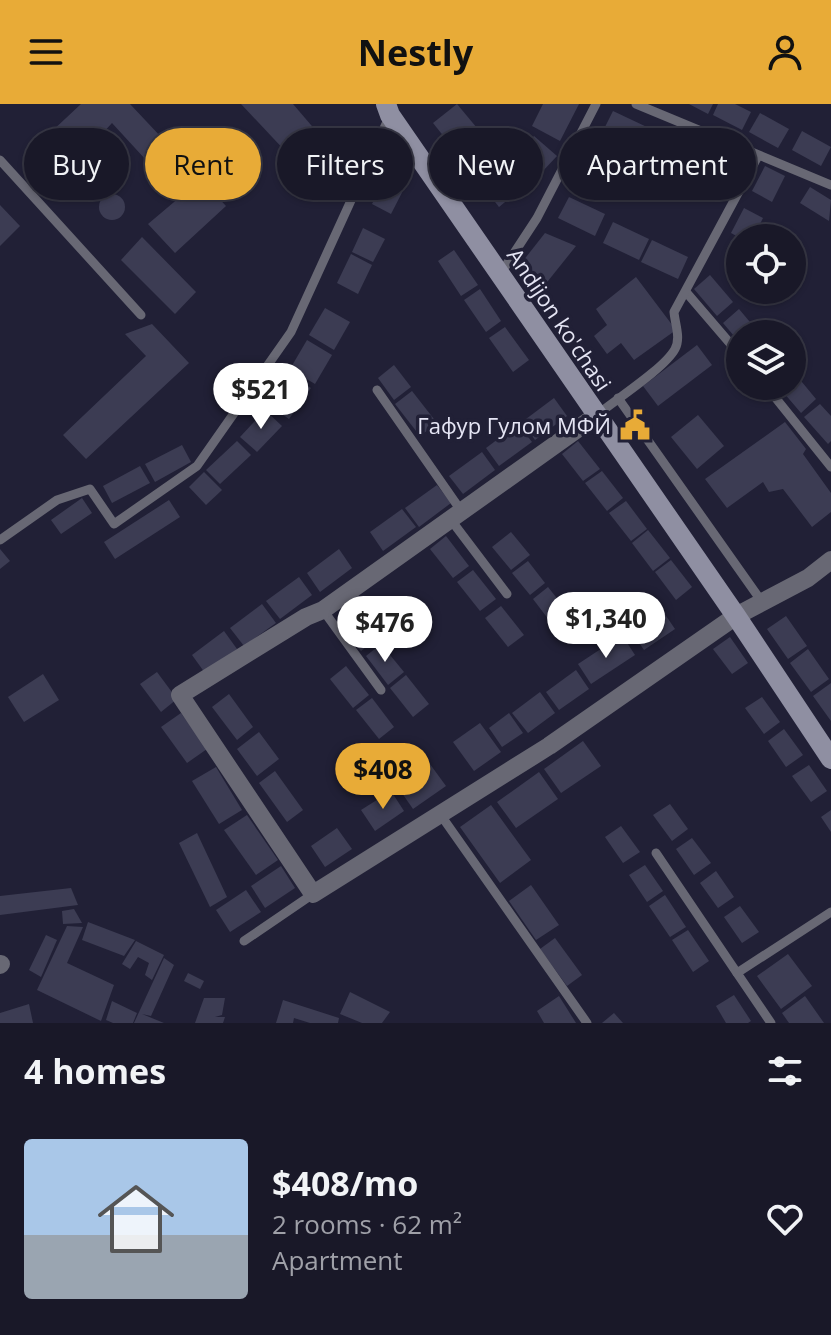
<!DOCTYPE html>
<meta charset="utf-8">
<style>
body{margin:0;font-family:"Open Sans",sans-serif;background:#262534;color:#f1f3f6;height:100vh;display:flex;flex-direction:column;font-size:30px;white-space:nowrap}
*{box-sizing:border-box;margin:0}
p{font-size:26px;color:#9fa0a8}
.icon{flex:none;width:44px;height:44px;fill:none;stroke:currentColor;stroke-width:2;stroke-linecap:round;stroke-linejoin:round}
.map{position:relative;height:919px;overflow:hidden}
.details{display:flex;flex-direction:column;background:#191828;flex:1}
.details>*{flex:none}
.hud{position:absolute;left:24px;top:24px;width:784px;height:72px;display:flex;gap:16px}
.buttons{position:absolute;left:726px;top:120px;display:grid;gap:16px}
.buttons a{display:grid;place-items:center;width:80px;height:80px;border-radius:50%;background:#191828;box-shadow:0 2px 6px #0004,0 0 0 2px #373745;font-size:40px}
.price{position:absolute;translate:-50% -68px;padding:0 18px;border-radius:28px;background:#fff;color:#222;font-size:26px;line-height:52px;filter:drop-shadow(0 2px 4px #0008)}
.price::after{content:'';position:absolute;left:50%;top:48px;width:24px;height:18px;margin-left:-12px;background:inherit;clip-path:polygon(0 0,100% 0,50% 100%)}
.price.current{background:#e8ab37;color:#111}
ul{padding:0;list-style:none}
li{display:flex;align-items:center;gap:24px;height:200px;padding:0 24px}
li span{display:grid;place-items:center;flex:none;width:224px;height:160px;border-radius:8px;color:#555}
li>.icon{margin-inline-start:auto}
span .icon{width:96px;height:96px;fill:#fffc;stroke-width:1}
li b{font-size:34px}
h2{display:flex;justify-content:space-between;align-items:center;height:96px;padding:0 24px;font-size:34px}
.chip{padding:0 28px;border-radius:36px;background:#191828;box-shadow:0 2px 6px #0004,0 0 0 2px #373745;font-size:28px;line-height:72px}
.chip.current{background:#e8ab37;color:#111}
header{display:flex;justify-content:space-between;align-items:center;height:104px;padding:0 24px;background:#e8ab37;color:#111;font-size:36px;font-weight:700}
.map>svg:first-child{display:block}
</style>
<header><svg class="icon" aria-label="menu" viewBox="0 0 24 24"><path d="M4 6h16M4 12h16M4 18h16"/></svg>Nestly<svg class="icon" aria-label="person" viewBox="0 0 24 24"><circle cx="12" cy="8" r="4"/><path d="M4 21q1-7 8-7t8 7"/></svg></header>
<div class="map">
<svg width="831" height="919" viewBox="0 0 831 919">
<rect width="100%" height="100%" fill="#212036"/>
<g fill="#3c3c53">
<polygon points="81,0 130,0 226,102 175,149 148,120 180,93 112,19 77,57 50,29"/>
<polygon points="241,0 293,0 317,28 288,50"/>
<polygon points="457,0 477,24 453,44 433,19"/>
<polygon points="543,0 579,0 560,37 532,22"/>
<polygon points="689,0 713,0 708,10"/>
<polygon points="718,0 735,0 751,8 742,26 713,11"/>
<polygon points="613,7 649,24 639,46 602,29"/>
<polygon points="760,9 789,25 778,44 749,28"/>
<polygon points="802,27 831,43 821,62 792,46"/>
<polygon points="655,28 692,45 682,67 645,50"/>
<polygon points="476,31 520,86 499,103 456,48"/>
<polygon points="534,32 557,52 527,84 506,63"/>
<polygon points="584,41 620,58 610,80 574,63"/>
<polygon points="695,46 731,63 721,85 685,68"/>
<polygon points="765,62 785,72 772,98 752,87"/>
<polygon points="390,66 409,75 391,110 372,100"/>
<polygon points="810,83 831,96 829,117 800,99"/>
<circle cx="112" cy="103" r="13"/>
<polygon points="569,93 605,110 595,132 558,114"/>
<polygon points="0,101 20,122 0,142"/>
<polygon points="744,104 763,114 753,134 740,134 731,129"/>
<polygon points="613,118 649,135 639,156 603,139"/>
<polygon points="363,124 385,135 373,158 352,148"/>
<polygon points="545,129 576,142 544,182 523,157"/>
<polygon points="142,133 196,188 175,210 121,156"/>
<polygon points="652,136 688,153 678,175 641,158"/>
<polygon points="454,146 478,181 461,192 438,157"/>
<polygon points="351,150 372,161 358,190 337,179"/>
<polygon points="710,171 733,198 717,212 694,185"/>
<polygon points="636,173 676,226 634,256 621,239 607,250 594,232 607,221 596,205"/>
<polygon points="480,185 501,217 486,228 464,196"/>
<polygon points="325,204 350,218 334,246 309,231"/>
<polygon points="739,205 760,230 740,230 740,239 723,219"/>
<polygon points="152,220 189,259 86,355 63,331 146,252 125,230"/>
<polygon points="505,223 529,256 513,268 489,234"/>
<polygon points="307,236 332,251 315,280 290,265"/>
<polygon points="697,241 712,261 658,302 643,282"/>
<polygon points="394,261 411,283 394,296 378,274"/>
<polygon points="792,266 816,295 801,309 778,282 792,282"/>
<polygon points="290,270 311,284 289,315 269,301"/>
<polygon points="412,287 437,319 420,332 395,300"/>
<polygon points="554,294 567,312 535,336 522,318"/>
<polygon points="820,300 831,312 831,337 828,340 804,313"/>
<polygon points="265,306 282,322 257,348 240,333"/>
<polygon points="698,311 724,342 697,365 671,333"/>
<polygon points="785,318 806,345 803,350 831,389 831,408 812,423 783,385 769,388 763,378 727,404 705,375"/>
<polygon points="518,320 532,338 499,362 486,344"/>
<polygon points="237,337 251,351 220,380 206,366"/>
<polygon points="578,337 600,365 583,377 562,350"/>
<polygon points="182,341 191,358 155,378 145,360"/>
<polygon points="482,348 495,366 463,390 449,372"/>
<polygon points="140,362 150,379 112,399 103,382"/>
<polygon points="602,367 623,394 607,407 585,379"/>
<polygon points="204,368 222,386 206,401 189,383"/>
<polygon points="437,381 451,399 419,423 405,404"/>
<polygon points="82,394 92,409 61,430 51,416"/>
<polygon points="169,396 180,413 115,455 104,438"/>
<polygon points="626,397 647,425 631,437 609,409"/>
<polygon points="402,405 416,423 383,447 370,428"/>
<polygon points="648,426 670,454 653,467 632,439"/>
<polygon points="511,428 530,451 511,466 492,443"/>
<polygon points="446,432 469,462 453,474 430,445"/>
<polygon points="0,445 10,457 0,465"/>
<polygon points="339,445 352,464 320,488 307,469"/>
<polygon points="671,456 692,483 676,496 655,468"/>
<polygon points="528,457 545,479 530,491 512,469"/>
<polygon points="473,466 496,495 480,507 457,478"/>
<polygon points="299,473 312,491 280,515 266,497"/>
<polygon points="548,483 571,512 555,524 533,495"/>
<polygon points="262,500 276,519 244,542 230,524"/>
<polygon points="501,502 524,531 508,543 485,514"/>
<polygon points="660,503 675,525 644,546 629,524"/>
<polygon points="354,505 377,534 361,547 338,518"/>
<polygon points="786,512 807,542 788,555 767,525"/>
<polygon points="224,527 237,545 205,569 192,551"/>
<polygon points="622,531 635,551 591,580 578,560"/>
<polygon points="730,533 748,559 732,570 713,545"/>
<polygon points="381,540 404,568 388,581 366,552"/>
<polygon points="808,545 829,575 811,588 790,559"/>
<polygon points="346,562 369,591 353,604 330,575"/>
<polygon points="576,566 589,585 559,606 546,588"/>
<polygon points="157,568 177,595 161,608 140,580"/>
<polygon points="43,570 59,596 24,618 8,593"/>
<polygon points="406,571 429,600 413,613 390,584"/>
<polygon points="831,579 831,617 813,592"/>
<polygon points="540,588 555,609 528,629 512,609"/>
<polygon points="229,590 253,623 237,636 212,603"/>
<polygon points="762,593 780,618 764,630 745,604"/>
<polygon points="372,594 394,623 379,635 356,606"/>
<polygon points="181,609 207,645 187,659 161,623"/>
<polygon points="509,609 523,629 502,643 489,624"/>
<polygon points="480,619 501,648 474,667 453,638"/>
<polygon points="784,625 803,651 786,663 768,637"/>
<polygon points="259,628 279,655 257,672 237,645"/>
<polygon points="583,637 601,662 561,689 544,665"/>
<polygon points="427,656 446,682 413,705 395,679"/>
<polygon points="809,661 827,687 811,698 792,672"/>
<polygon points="216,663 242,706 219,720 192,677"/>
<polygon points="275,667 303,706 287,718 259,679"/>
<polygon points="539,668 558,695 516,724 497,698"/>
<polygon points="391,687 404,707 375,727 361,706"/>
<polygon points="670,700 688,725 672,737 653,711"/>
<polygon points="491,701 531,756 500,779 460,723"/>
<polygon points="831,706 831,728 821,713"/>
<polygon points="247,711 278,756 256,771 224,726"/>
<polygon points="621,722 640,748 623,759 605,733"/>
<polygon points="337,724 352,745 325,763 311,742"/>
<polygon points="197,729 227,793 210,803 179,739"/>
<polygon points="692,734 711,759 694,771 676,745"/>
<polygon points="645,761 663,787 647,798 629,771"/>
<polygon points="281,762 295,784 265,804 251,782"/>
<polygon points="716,767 734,793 718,804 700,779"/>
<polygon points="531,781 559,821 536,836 509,797"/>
<polygon points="71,784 78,801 0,811 0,792"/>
<polygon points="246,786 261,808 230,828 216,806"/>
<polygon points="665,791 686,823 670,833 649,802"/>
<polygon points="740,802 759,828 742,839 724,813"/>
<polygon points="74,805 82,819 63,820 62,807"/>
<polygon points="88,818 135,836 124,852 82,836"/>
<polygon points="67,822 83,823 67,859 114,881 101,917 37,886"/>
<polygon points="688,826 709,857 693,868 672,836"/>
<polygon points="46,831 57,836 41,873 29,866"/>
<polygon points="555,834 582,871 567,882 540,845"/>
<polygon points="136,837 164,851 152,876 145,871 149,859 138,853 130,865 122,860"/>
<polygon points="788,850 812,882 781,905 757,872"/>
<polygon points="164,854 174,861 151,912 142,910 164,919 134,919"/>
<polygon points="188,869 204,877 200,885 184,877"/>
<polygon points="350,888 390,908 382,919 362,919 340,910"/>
<polygon points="734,891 751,917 748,919 726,919 716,902"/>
<polygon points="559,892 576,919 544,919 537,907"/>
<polygon points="805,892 824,919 789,919 782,909"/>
<polygon points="204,894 225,894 222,911 215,913 225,913 223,919 195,919"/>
<polygon points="283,896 339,914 338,919 310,919 294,914 293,919 276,919"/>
<polygon points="112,897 137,909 133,919 113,919 106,916"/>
<polygon points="29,900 33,919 0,919 0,909"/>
<polygon points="614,909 623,919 602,919"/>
</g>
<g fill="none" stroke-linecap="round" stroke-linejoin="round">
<g stroke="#686874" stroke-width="9">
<polyline points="636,0 831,81"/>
<polyline points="0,56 141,211"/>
<polyline points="501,169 537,114 596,0"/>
<polyline points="686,188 740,251"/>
<polyline points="766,282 831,363"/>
<polyline points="377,286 462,408"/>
<polyline points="618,294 762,498"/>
<path d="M597,311C615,296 665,264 675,245C681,234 675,220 674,208L758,52"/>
<polyline points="451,416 507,490"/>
<polyline points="0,436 57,396 90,385 114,420 197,362 291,228 390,11"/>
<polyline points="323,506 381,586"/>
<polyline points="440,710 587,919"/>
<polyline points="656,749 737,869"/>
<polyline points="244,837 313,790"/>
<polyline points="771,919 737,869 831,808"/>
</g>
<g stroke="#686874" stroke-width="18">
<polyline points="597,311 323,506 306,513 180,591 313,790 549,642 736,512 808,474 831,456"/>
<polyline points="0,861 1,860"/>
</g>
<polyline stroke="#8f8fa2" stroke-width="20" points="386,0 390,11 736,512 831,655"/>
</g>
<defs>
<g id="civic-bare" transform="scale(2.4)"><path d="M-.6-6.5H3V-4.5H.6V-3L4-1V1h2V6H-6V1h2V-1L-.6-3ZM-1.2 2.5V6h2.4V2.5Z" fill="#e8ab37" stroke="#212036" stroke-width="2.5" paint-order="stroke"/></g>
</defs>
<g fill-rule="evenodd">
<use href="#civic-bare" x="635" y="321"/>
</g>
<g text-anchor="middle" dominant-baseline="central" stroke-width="7" stroke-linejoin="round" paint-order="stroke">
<g font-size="22" fill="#e5e5f4" stroke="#212036">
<text transform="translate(560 215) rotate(56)">Andijon ko'chasi</text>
</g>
<g font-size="22" fill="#e5e5f4" stroke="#212036" text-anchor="end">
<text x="611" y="321">Гафур Гулом МФЙ</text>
</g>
</g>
</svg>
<div class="buttons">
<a><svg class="icon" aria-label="locate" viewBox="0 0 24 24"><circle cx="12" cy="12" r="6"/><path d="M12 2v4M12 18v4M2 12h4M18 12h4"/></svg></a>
<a><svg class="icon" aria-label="layers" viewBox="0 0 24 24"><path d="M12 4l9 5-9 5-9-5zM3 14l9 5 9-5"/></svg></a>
</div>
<b class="price" style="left:261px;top:327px">$521</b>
<b class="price" style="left:606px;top:556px">$1,340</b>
<b class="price" style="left:385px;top:560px">$476</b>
<b class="price current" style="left:383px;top:707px">$408</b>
<div class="hud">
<a class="chip">Buy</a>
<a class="chip current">Rent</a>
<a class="chip">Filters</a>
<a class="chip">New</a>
<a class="chip">Apartment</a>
</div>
</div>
<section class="details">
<h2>4 homes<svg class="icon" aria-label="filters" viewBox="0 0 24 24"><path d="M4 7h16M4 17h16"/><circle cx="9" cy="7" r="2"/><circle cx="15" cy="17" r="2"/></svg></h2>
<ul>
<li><span style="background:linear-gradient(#a9c7e8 60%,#9aa5b1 0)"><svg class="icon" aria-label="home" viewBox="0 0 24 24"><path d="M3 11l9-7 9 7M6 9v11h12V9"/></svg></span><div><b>$408/mo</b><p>2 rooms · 62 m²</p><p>Apartment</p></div><svg class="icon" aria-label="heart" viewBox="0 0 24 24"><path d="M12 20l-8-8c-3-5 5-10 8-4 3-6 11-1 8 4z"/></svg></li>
</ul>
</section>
